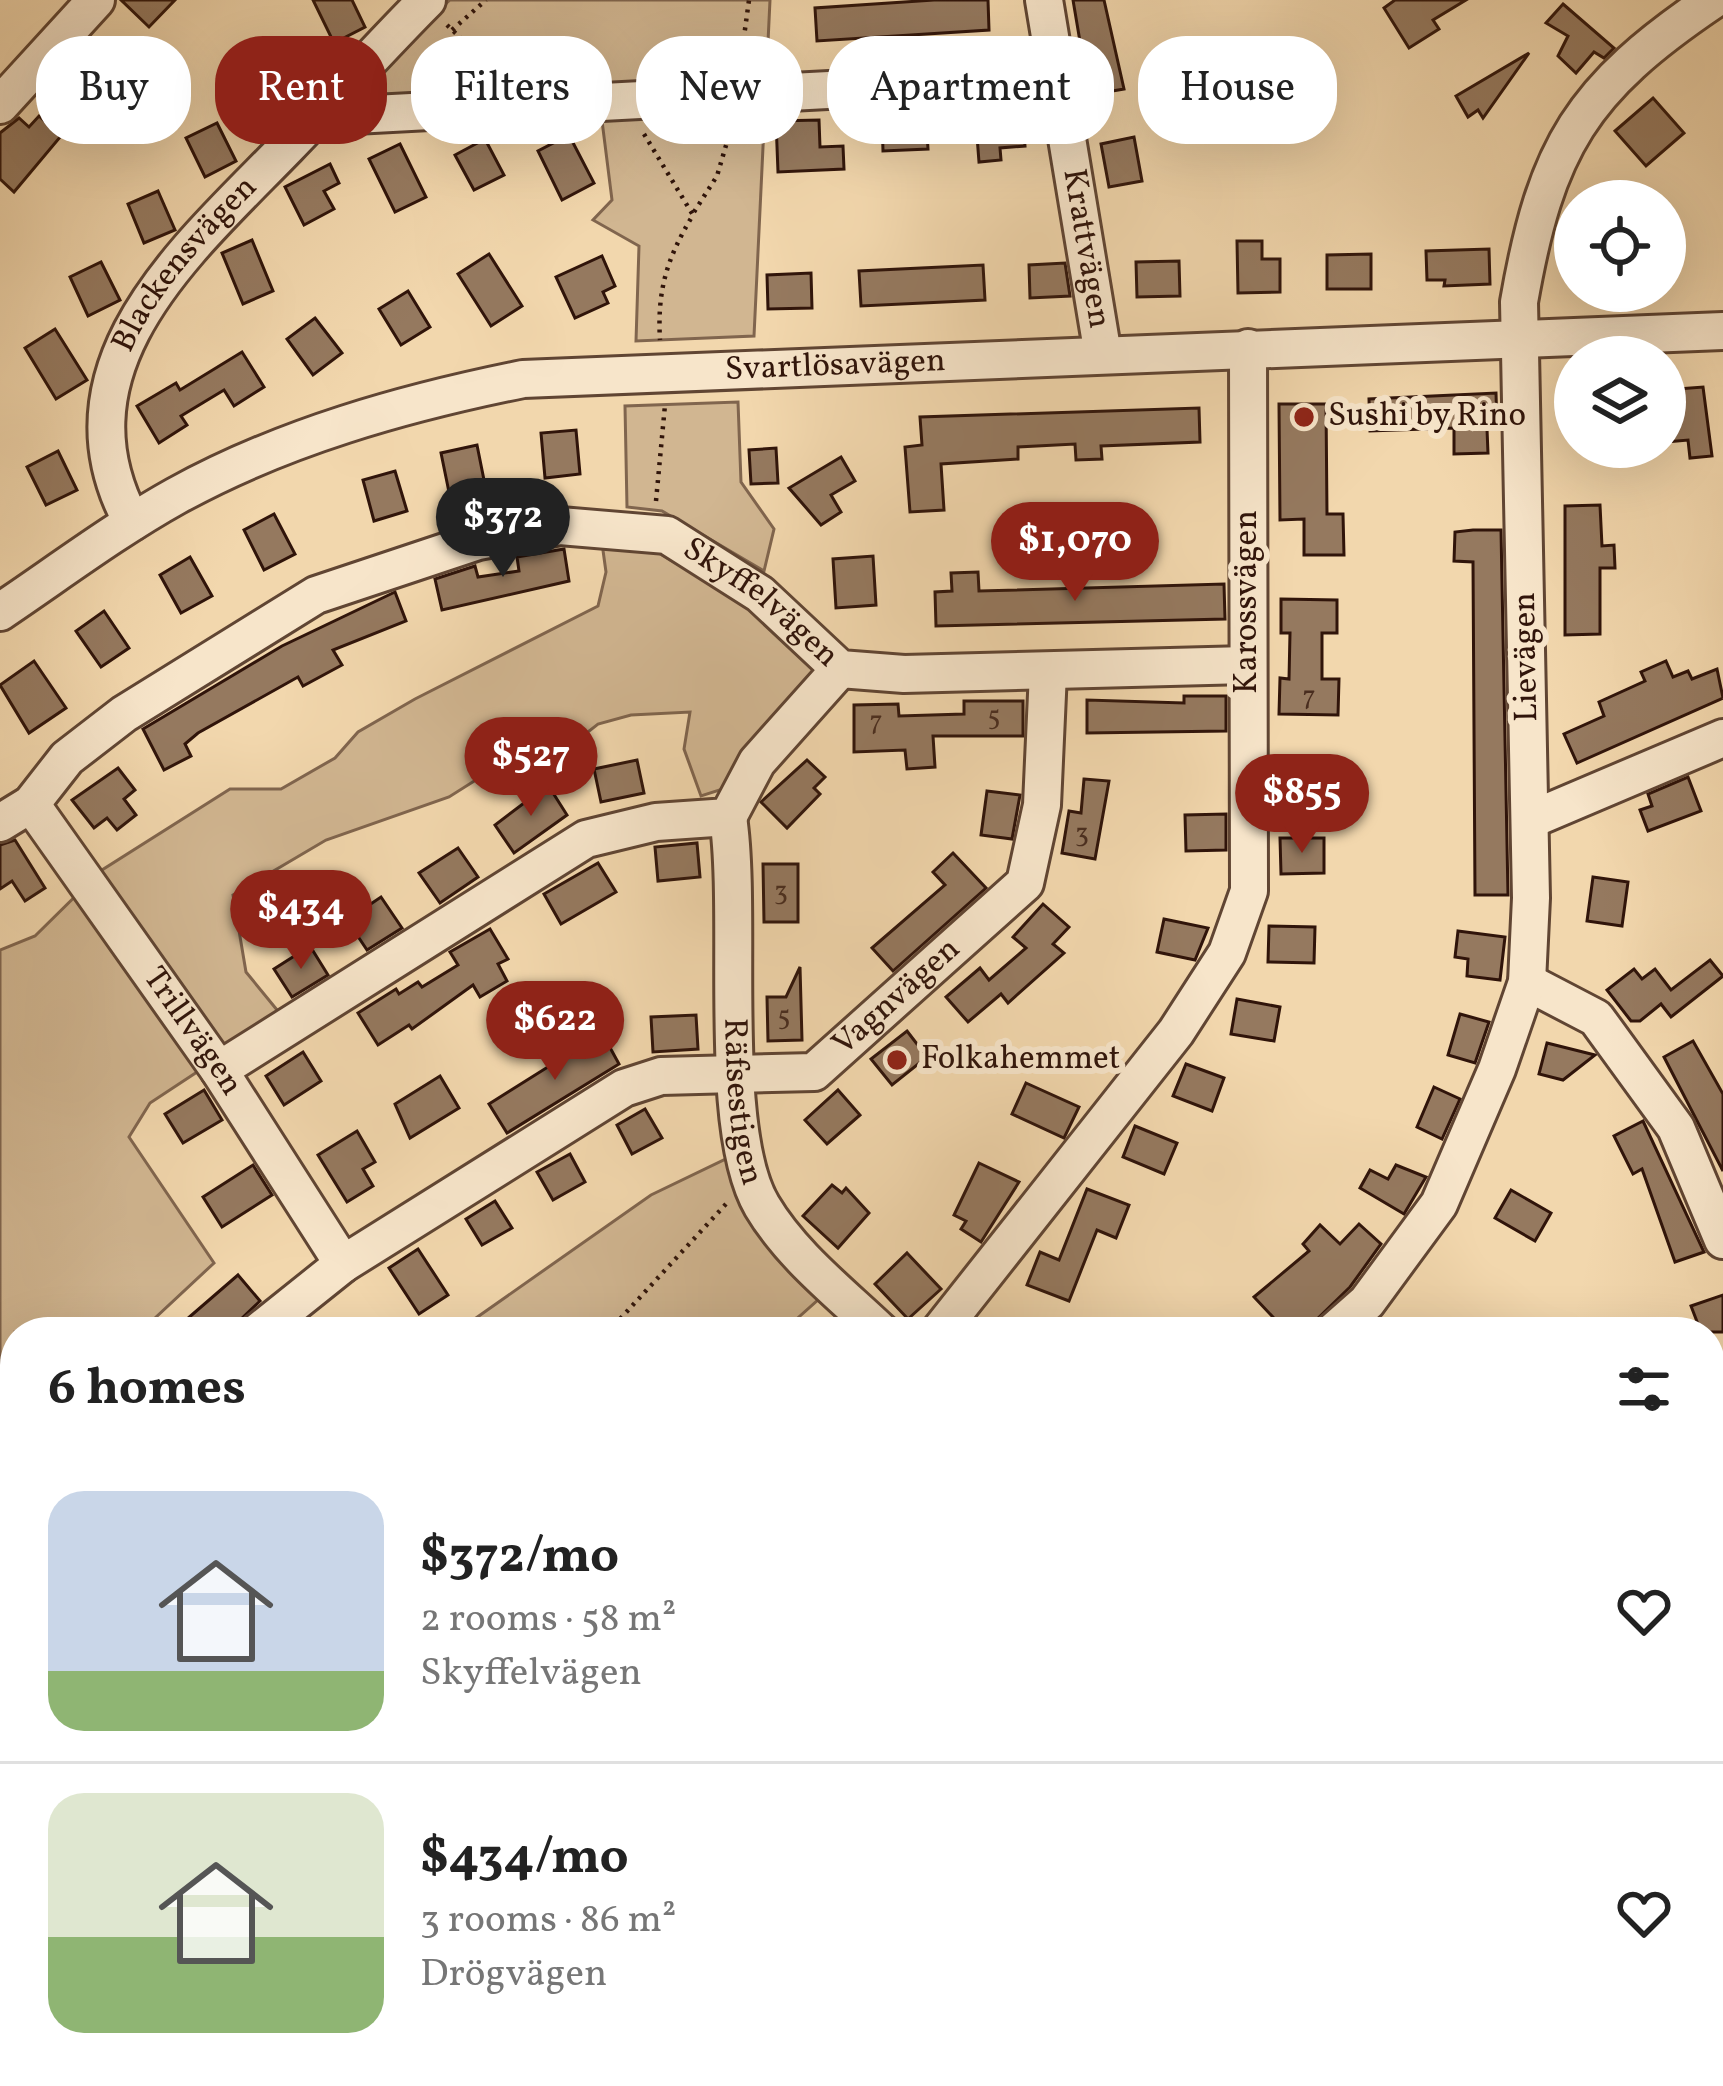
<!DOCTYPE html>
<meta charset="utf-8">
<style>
body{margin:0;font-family:Vollkorn,serif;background:#f2f2f2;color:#222;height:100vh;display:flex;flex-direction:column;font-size:45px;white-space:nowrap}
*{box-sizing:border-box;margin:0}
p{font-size:39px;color:#767676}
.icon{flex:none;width:66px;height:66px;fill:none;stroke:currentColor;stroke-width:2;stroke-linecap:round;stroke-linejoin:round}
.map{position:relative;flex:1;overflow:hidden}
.drawer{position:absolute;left:0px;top:1317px;width:1725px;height:771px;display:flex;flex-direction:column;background:#fff;border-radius:48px 48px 0 0;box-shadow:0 12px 48px #0002}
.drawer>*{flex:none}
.banner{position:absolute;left:36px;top:36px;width:1653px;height:108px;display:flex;gap:24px}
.fabs{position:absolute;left:1554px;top:180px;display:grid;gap:24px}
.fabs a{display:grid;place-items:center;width:132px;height:132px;border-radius:50%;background:#fff;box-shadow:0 12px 48px #0002;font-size:60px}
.price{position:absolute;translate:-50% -102px;padding:0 27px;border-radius:42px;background:#8f2418;color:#fff;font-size:39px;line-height:78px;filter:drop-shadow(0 3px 6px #0008)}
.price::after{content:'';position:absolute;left:50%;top:72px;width:36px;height:27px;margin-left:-18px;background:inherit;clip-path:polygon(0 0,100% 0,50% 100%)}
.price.active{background:#222;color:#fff}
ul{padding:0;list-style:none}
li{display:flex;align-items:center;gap:36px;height:300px;padding:0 48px}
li+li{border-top:3px solid #e0e0e0}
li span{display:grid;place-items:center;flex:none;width:336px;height:240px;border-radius:36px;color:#555}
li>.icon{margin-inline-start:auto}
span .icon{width:144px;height:144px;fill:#fffc;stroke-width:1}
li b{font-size:51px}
h2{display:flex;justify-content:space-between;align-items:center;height:144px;padding:0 48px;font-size:51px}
.tag{padding:0 42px;border-radius:48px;background:#fff;box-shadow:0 12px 48px #0002;font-size:42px;line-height:108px}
.tag.active{background:#8f2418;color:#fff}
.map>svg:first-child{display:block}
</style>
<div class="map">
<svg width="1723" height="2086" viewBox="0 0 1723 2086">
<rect width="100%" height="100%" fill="#f2d7ad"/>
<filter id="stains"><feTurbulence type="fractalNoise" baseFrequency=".00167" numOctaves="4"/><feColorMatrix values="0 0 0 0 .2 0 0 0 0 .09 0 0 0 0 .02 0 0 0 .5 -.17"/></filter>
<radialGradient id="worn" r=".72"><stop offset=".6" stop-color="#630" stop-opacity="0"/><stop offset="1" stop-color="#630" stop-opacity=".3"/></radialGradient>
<g fill="#d1b691" stroke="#80654e" stroke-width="3">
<path d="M450,0H770L754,336L636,341L639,246L593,220L612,200L598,89L399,101L383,92C370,55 425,23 450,0Z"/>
<polygon points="738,402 741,482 774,529 764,571 662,511 627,507 625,406"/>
<polygon points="601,536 652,549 753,609 817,660 822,679 726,788 701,796 684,749 690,712 631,715 598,724 570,746 528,747 449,797 326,840 233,895 246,972 282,1016 150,1103 129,1137 214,1263 140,1332 15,1332 15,1466 0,1486 0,950 35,936 102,870 230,789 281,789 335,758 358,732 415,699 598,606 606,572"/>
<polygon points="728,1158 829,1290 782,1332 456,1332 651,1195"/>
<polygon points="0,1663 15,1678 15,1789 0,1777"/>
<polygon points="0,1846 15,1858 15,1947 0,1966"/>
<polygon points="359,2073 456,2073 468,2082 474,2073 524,2073 540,2086 375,2086"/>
</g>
<g fill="#95795f" stroke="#30140a" stroke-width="3">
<polygon points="121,0 175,0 149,27"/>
<polygon points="313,0 352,0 365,27 334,43"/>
<polygon points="934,0 988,0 989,30 817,41 815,8"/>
<polygon points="1073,0 1104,0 1124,89 1089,95"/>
<polygon points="1395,0 1466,0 1433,20 1439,29 1409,48 1384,8"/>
<polygon points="1563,4 1614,48 1604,58 1594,52 1576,73 1558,56 1568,36 1546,23"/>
<polygon points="80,51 105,74 76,107 50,83"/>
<polygon points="1529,53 1483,118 1478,110 1468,117 1456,96"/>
<polygon points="279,54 299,95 268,111 248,69"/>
<polygon points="1320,70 1334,105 1269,126 1257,94"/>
<polygon points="1653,98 1684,133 1646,166 1615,131"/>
<polygon points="1022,106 1025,146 1000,148 1001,160 979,162 975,110"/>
<polygon points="926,115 928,149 883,151 882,117"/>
<polygon points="39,116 61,136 14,192 0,179 0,133 19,118 29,127"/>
<polygon points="819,120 820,147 843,146 844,169 778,172 776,121"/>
<polygon points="217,123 236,161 205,177 186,138"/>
<polygon points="569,135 594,183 562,200 538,151"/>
<polygon points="1134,137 1142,181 1109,187 1101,144"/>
<polygon points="485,139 504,175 474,190 455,155"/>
<polygon points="400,144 426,197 395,212 369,159"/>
<polygon points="330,164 339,183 324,191 334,209 304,225 285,187"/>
<polygon points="158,191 175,230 144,243 128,204"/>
<polygon points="252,240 273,291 243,304 222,253"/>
<polygon points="1237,241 1262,241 1262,259 1280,259 1280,292 1238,293"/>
<polygon points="1489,249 1490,284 1444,286 1445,280 1427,280 1426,251"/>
<polygon points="489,254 522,306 491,326 458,274"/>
<polygon points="1371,254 1371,289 1327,289 1327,255"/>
<polygon points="602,256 615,286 603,292 608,303 575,318 556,277"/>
<polygon points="1179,261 1180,296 1137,297 1136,262"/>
<polygon points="101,262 120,300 88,316 70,277"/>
<polygon points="1065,263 1070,296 1030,298 1029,265"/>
<polygon points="983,265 985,300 861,306 859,271"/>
<polygon points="811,273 812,308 768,309 767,275"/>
<polygon points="408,291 430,327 401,345 379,309"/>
<polygon points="315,318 342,353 313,375 287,339"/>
<polygon points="55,329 87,380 56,399 25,348"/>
<polygon points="242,352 264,387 234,406 224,390 181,416 187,425 159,443 137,406 176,383 180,390"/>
<polygon points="1703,387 1712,456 1690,458 1688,440 1665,442 1665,390"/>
<polygon points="1496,393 1497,428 1487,429 1488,453 1454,454 1454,428 1370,431 1369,399"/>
<polygon points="1279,404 1326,404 1327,514 1343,514 1344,555 1304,555 1304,519 1280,520"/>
<polygon points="1199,408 1200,442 1101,446 1102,459 1076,460 1075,444 1018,447 1018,459 941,464 944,510 910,512 905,447 922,445 920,417"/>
<polygon points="576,430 580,474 545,478 541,433"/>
<polygon points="477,445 486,490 450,497 441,453"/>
<polygon points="776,448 778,483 751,484 749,450"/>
<polygon points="58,451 77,490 46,505 27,467"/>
<polygon points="841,457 855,481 831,495 841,512 821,525 789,488"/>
<polygon points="395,471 407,511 374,521 363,480"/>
<polygon points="1600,505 1602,546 1614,545 1615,568 1600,568 1600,634 1565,635 1565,506"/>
<polygon points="274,514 295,554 264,570 244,530"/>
<polygon points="1473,530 1501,530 1508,895 1475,895 1473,562 1454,561 1455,532"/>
<polygon points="564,549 569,581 442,610 435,579 475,566 478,577 519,571 517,557"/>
<polygon points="873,556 876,605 836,608 833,559"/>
<polygon points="190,557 212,596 181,613 160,575"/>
<polygon points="978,572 979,591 1224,584 1225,619 936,626 935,592 952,591 951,573"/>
<polygon points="395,592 406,621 333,650 342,665 303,686 298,677 198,733 185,744 191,756 164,770 143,729 282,646"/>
<polygon points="1281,599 1337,600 1337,633 1322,633 1322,679 1339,679 1338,715 1279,714 1280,678 1289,679 1290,633 1281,633"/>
<polygon points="104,611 129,648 101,667 76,631"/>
<polygon points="34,661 66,708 29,733 0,685"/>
<polygon points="1666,661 1673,677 1688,671 1692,679 1717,669 1723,698 1577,763 1564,734 1604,716 1599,702 1645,681 1641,672"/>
<polygon points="1184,696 1226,696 1226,731 1087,733 1087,700 1184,703"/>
<polygon points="964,701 1023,701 1023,736 933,736 935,767 907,769 905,750 854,752 854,705 898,704 899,716 964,714"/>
<polygon points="1280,759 1323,759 1323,794 1281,794"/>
<polygon points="637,760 644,793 601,802 594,769"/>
<polygon points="807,760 825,777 814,788 820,794 787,828 761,802"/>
<polygon points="118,768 135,790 124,799 136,815 117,830 107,818 94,828 72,800"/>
<polygon points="1688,777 1701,811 1648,831 1640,810 1652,806 1648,794"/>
<polygon points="1084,779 1109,781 1095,859 1062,853 1069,811 1081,813"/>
<polygon points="548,785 567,815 514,853 495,825"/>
<polygon points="987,791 1020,795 1012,839 981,835"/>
<polygon points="1226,814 1226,850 1186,851 1185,815"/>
<polygon points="1280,838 1324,838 1324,873 1281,874"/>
<polygon points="15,840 45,888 25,901 12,881 0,889 0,845"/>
<polygon points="697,843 700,877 658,881 655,847"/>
<polygon points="458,848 478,877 440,903 419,873"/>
<polygon points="953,853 986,888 893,971 872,948 945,885 933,872"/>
<polygon points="598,863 616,892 561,924 544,894"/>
<polygon points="763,864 798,864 798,922 764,922"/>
<polygon points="1593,877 1628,882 1622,926 1587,921"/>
<polygon points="381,897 402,928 367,950 347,920"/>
<polygon points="1043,904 1069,927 1053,944 1064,953 1008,1003 1001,994 968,1022 946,997 980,968 989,980 1026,948 1013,937"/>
<polygon points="1164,919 1208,928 1195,960 1157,952"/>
<polygon points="1269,926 1315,927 1314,963 1268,962"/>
<polygon points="490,929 508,959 498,964 507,981 480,997 473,985 412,1029 409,1025 378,1045 358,1013 396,989 399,994 418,982 422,987 458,965 450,952"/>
<polygon points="1458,931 1505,937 1500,980 1467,976 1468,959 1455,957"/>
<polygon points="310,946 328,975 292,997 274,969"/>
<polygon points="1710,960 1723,976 1671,1017 1661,1004 1640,1021 1631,1021 1607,990 1634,969 1642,979 1655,969 1671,990"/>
<polygon points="800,967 802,1040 768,1041 767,997 786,997"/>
<polygon points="1237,999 1280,1007 1274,1041 1231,1034"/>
<polygon points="1460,1014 1489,1022 1475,1063 1448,1055"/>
<polygon points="696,1015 698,1049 653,1052 651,1017"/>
<polygon points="907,1031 927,1057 892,1085 871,1059"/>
<polygon points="602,1033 619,1064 507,1133 489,1104"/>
<polygon points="1693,1041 1723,1094 1723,1171 1664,1057"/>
<polygon points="1547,1043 1595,1055 1563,1080 1539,1074"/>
<polygon points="303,1052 321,1081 284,1105 266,1076"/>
<polygon points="1186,1064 1224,1078 1212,1111 1173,1096"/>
<polygon points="440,1076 459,1108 410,1138 395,1104"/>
<polygon points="1026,1083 1079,1107 1064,1138 1012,1114"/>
<polygon points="1434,1087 1460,1099 1442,1139 1417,1127"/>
<polygon points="204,1090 222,1120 183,1143 165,1114"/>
<polygon points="838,1090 860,1115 827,1144 805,1120"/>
<polygon points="645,1109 662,1138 632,1154 617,1125"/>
<polygon points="1643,1121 1704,1252 1675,1262 1642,1169 1633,1174 1614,1136"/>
<polygon points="1135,1126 1177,1143 1164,1174 1123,1157"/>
<polygon points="357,1131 375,1162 363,1169 373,1186 347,1202 318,1155"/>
<polygon points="570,1154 585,1182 553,1200 537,1172"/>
<polygon points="979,1163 1019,1182 981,1242 961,1229 966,1221 954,1215"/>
<polygon points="253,1165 272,1195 222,1227 203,1197"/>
<polygon points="1396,1165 1426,1177 1404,1214 1360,1188 1370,1170 1388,1179"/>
<polygon points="832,1185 842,1193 846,1188 869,1213 838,1248 803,1216"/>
<polygon points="1087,1189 1129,1205 1116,1238 1097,1230 1069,1301 1027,1285 1040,1252 1059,1260"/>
<polygon points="1511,1190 1551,1213 1535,1241 1495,1218"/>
<polygon points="495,1201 512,1228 482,1245 466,1219"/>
<polygon points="1359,1224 1381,1244 1350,1287 1312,1324 1303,1332 1287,1332 1254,1297 1309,1251 1303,1244 1320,1225 1340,1244"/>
<polygon points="418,1249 448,1295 419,1314 389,1268"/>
<polygon points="907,1253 941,1289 908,1319 875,1284"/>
<polygon points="238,1275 260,1301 240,1320 225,1332 172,1332"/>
<polygon points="1723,1295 1723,1332 1701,1332 1691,1306"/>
</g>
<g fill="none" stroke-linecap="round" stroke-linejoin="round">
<g stroke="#604533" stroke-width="42">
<g id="minor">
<path id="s1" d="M1044,0L1103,355"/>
<polyline points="0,105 96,0"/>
<polyline points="317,117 1057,78"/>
<path id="s2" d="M132,522C48,367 188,249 287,147C334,99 379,48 427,0"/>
<path id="s3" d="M0,612C58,573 115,530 176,496C283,437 404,403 523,379L1723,331"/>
<path id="s4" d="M31,804L219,1070L343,1264"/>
<path id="s5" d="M728,817C743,917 716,1128 762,1206C791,1255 840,1293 881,1332"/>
<polyline points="1530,820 1723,738"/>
<path id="s6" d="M0,823L31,804L67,758L124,714L316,595L478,541L560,526L667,535L760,594L840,669L904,674L1247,665"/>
<polyline points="1527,982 1596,1018 1676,1128 1723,1240"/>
<polyline points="219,1070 586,839 656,822 728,817 757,762 840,669"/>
<path id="s7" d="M258,1332L343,1264L624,1088L661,1076L814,1072L1025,883L1042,805L1048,672"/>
<polyline points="939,1332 1176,1032 1227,953 1249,891 1248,348"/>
<path d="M1333,1332L1367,1302L1439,1204L1497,1069L1527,982L1531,898L1519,302C1546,147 1581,89 1713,0"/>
<polyline points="1710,1498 1723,1493"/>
<polyline points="0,1620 15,1593"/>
<polyline points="0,1651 15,1666"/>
<polyline points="1710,1883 1723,1876"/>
<polyline points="157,2073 172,2086"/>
<polyline points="678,2073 695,2086"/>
<polyline points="11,2086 23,2073"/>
<polyline points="824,2086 842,2073"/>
<polyline points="1352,2086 1375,2073"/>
</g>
</g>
<g stroke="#30140a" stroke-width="51">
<g id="major">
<polyline points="0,1812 15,1824"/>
<polyline points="315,2073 331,2086"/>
</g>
</g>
<g stroke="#30140a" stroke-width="4.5" stroke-dasharray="3 6" stroke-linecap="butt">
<polyline points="447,25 472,49 516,72"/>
<polyline points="452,30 486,0"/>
<polyline points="740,66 749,0"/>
<path d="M644,134L693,215C667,258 657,290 660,340"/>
<polyline points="694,212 717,176 732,125"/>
<polyline points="656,501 665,405"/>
<polyline points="608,1332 726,1204"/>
<polyline points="0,1749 15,1762"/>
<polyline points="0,1862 15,1875"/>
<polyline points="245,2073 260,2086"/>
<polyline points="441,2073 457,2086"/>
<polyline points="447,2086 454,2073"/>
</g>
<use href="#minor" stroke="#f7e5ca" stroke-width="36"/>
<use href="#major" stroke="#f2d7ad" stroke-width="45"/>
</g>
<g fill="#8f2418" stroke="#f7e5ca" stroke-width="4.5">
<circle cx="1304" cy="417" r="12"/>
<circle cx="897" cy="1060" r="12"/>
</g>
<g text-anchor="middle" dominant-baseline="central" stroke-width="12" stroke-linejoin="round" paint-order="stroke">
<g font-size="27" fill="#492d1f">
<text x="1309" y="697">7</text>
<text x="994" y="718">5</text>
<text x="876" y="722">7</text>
<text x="1082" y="835">3</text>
<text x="781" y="893">3</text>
<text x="784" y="1018">5</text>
</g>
<g font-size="33" fill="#30140a" stroke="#f7e5ca">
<text stroke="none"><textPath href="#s1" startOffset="252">Krattvägen</textPath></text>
<text stroke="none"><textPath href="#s2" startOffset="285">Blackensvägen</textPath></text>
<text stroke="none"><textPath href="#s3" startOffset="891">Svartlösavägen</textPath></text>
<text transform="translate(1248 602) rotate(-90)">Karossvägen</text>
<text stroke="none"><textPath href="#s6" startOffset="870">Skyffelvägen</textPath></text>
<text transform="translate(1527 657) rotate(-91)">Lievägen</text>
<text stroke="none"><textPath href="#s7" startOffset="744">Vagnvägen</textPath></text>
<text stroke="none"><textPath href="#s4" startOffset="279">Trillvägen</textPath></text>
<text stroke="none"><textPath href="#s5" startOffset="285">Räfsestigen</textPath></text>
</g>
<g font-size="33" fill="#30140a" stroke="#f7e5ca" text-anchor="start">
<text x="1328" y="417">Sushi by Rino</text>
<text x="921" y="1060">Folkahemmet</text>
</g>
</g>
<rect width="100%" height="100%" filter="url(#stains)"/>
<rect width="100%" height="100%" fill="url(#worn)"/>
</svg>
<div class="fabs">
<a><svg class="icon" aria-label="locate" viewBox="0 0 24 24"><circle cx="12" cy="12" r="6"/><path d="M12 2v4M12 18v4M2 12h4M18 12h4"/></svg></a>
<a><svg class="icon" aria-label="layers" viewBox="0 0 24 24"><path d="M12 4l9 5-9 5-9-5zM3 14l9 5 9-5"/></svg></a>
</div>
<b class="price active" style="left:503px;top:580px">$372</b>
<b class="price" style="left:1075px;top:604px">$1,070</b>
<b class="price" style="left:531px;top:819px">$527</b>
<b class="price" style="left:1302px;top:856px">$855</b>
<b class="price" style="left:301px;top:972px">$434</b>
<b class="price" style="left:555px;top:1083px">$622</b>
<div class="banner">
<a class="tag">Buy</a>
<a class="tag active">Rent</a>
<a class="tag">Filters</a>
<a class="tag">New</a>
<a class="tag">Apartment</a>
<a class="tag">House</a>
</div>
<section class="drawer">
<h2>6 homes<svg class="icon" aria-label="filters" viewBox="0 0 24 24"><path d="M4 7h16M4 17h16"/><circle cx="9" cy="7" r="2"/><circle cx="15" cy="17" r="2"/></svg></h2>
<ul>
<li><span style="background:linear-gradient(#c9d6e8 75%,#8fb573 0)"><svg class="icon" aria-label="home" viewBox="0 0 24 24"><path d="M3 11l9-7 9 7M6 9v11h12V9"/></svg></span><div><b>$372/mo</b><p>2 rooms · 58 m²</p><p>Skyffelvägen</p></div><svg class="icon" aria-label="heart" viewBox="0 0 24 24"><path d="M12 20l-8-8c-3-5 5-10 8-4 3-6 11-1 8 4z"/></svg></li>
<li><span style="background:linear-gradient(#dfe7d0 60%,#8fb573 0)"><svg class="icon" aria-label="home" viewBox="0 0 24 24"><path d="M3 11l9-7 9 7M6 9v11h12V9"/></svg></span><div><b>$434/mo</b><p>3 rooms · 86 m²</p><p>Drögvägen</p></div><svg class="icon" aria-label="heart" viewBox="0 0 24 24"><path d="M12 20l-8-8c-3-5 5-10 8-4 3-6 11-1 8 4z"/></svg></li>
</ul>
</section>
</div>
